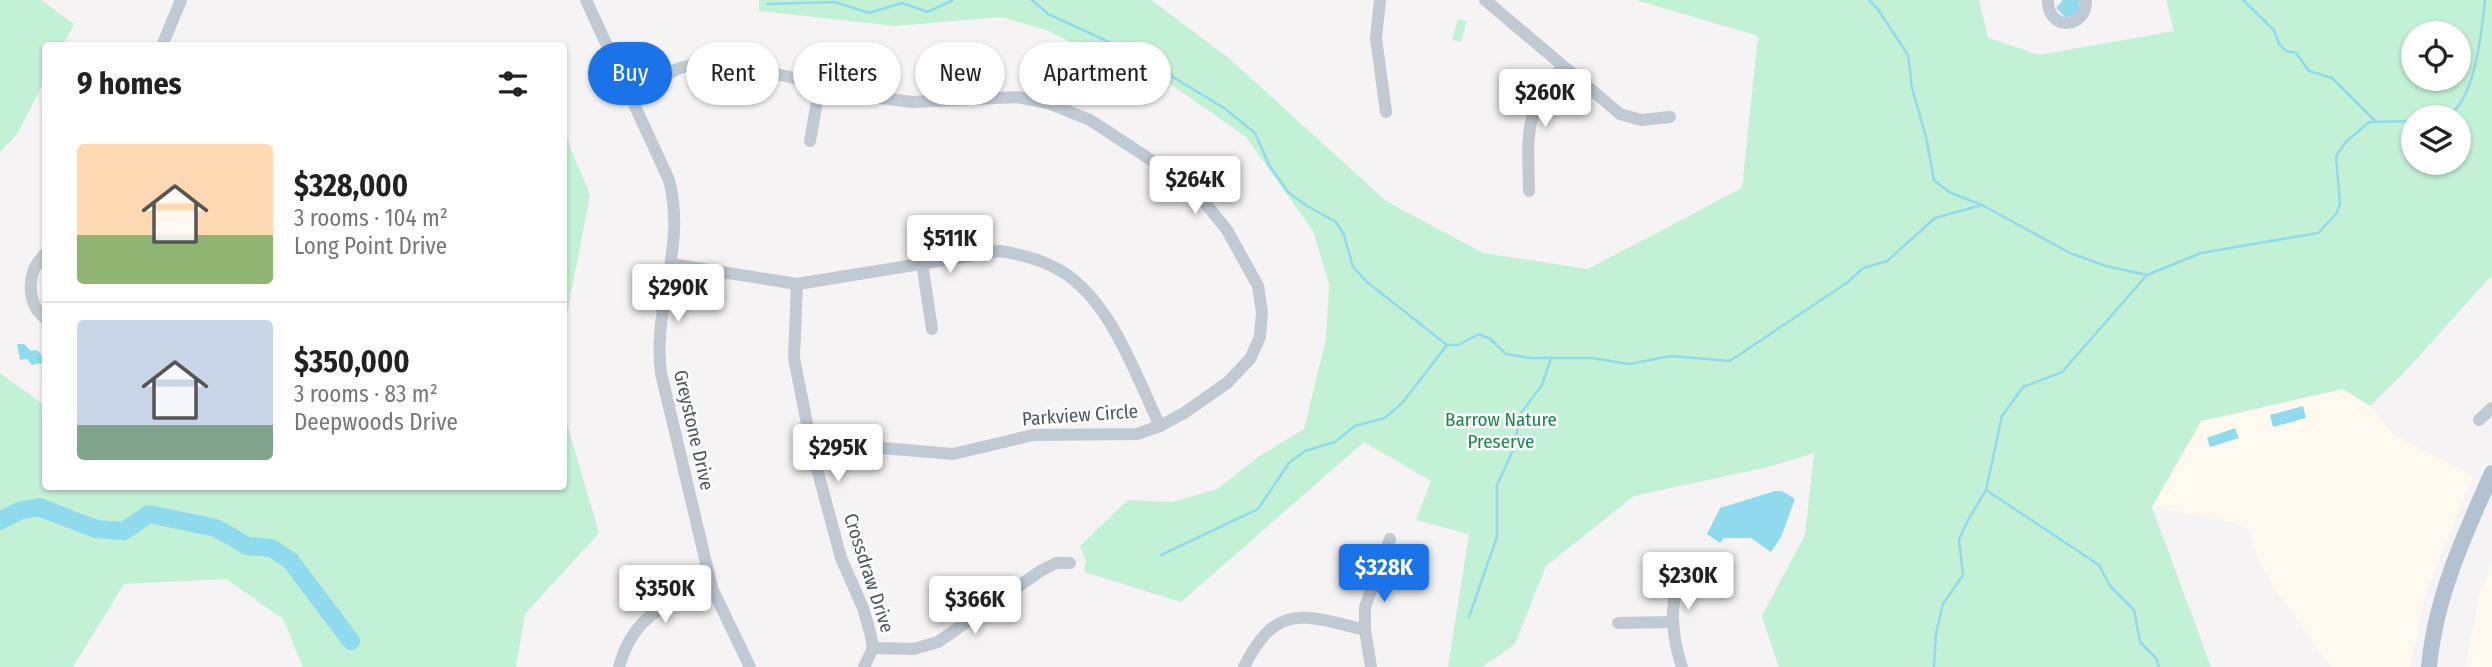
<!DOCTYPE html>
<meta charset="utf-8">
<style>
body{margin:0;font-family:"Fira Sans Condensed",sans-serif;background:#f2f2f2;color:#222;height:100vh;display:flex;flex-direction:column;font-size:26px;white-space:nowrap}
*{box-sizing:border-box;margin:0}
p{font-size:23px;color:#767676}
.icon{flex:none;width:38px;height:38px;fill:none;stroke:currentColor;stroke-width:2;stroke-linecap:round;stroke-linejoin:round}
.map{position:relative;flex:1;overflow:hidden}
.drawer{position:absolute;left:42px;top:42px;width:525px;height:448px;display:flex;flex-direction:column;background:#fff;border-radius:7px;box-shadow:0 2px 5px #0004}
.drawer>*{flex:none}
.hud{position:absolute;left:588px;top:42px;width:665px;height:63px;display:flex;gap:14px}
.fabs{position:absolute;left:2401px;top:21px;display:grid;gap:14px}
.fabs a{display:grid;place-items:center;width:70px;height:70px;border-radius:50%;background:#fff;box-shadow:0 2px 5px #0004;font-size:35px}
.price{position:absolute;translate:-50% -60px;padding:0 16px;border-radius:7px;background:#fff;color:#222;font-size:23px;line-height:46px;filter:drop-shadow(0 2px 4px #0008)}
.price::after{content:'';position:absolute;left:50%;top:42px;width:21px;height:16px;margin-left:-10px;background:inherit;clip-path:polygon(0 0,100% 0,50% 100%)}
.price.current{background:#1a73e8;color:#fff}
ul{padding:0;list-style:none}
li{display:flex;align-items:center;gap:21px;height:175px;padding:0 35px}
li+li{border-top:2px solid #e0e0e0}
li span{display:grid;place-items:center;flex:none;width:196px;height:140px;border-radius:7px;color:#555}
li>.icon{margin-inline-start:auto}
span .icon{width:84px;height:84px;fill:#fffc;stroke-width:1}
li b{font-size:30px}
h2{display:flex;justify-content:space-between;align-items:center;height:84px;padding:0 35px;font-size:30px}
.pill{padding:0 24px;border-radius:32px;background:#fff;box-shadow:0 2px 5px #0004;font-size:24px;line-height:63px}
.pill.current{background:#1a73e8;color:#fff}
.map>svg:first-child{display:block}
</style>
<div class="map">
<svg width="2492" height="667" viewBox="0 0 2492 667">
<rect width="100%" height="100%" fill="#f5f3f3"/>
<g fill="#fdf9ef">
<polygon points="2344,389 2370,406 2394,435 2473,475 2426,594 2410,667 2330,667 2273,586 2258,561 2249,529 2234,522 2152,507 2202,421"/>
<polygon points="2492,562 2492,667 2465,667 2480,593"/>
</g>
<g fill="#c3f1d5" fill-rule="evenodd">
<polygon points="0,0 41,0 74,24 63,45 46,46 45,80 17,134 0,152"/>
<path d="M759,0H1151L1231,60L1386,201L1483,253L1588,269L1742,188L1758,36L1636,0H1979L1988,38L2039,55L2174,31L2166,0H2492V275L2401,376L2370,406L2343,389L2201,421L2152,507L2211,667H1779L1762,616L1805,535L1814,453L1768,467L1634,496L1546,566L1515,644L1482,667H1448L1469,534L1416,520L1431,481L1364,442L1181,602L1084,572L1086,562L1080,546L1128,500L1172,502L1217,489L1261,455L1304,429L1326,339L1329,284L1313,231L1246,137L1165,80L1145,79L1046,30L1002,17L895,26L759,11ZM2459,33V79H2413V33ZM2459,117V163H2413V117Z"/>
<polygon points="1458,19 1467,21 1461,42 1452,40"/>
<polygon points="564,132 590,195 564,330"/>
<polygon points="0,373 45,406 46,486 564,486 564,414 599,533 525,614 516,667 303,667 283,619 226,579 124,584 73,667 0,667"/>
</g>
<g fill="#90daee">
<polygon points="2063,0 2080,0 2079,10 2074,16 2065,17 2056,8"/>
<polygon points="17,344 24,344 31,351 37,350 41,354 42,363 32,365 27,359 20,360"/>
<polygon points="2303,406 2306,418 2273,427 2270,415"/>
<polygon points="2235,428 2239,438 2210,447 2207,438"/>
<polygon points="1775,491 1782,491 1795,499 1781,537 1771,552 1751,538 1724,538 1720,543 1707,534 1720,508"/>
</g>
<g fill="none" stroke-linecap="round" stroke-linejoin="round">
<g stroke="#90daee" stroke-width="2.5">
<polyline points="1032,0 1048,14 1109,42 1147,75 1165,67 1173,77 1224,108 1255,133 1269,165 1289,193 1307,206 1336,222 1344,235 1353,267 1367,282 1447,345 1458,345 1479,334 1490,339 1506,354 1530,358 1592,358 1629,364 1671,356 1730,361 1848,282 1863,268 1887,261 1935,218 1982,205"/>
<polyline points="1869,0 1877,8 1908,55 1912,88 1926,137 1934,180 1949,192 1982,205 2070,253 2106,266 2147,275"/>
<polyline points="2243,0 2274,30 2279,44 2286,51 2296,53 2309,71 2332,78 2375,121"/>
<polyline points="767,4 835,2 869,13 902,3 928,12 953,0"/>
<path d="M2445,117C2475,105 2482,29 2485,0"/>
<polyline points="1986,490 2099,565 2110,586 2134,610 2140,642 2156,658 2159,667"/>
<polyline points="1161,555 1258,509 1289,463 1305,451 1335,442 1355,426 1385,418 1403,402 1447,345"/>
<polyline points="1469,617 1497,537 1497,485 1514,448 1521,413 1542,385 1551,358"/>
<polyline points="1934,667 1936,633 1943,604 1963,575 1959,540 1967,522 1986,490 2002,416 2023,387 2062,372 2147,275 2201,253 2318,233 2336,214 2340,204 2336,156 2346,142 2369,122 2413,121"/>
</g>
<polyline stroke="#90daee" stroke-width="18" points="0,521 19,511 39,507 96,529 124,531 149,514 216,528 247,546 271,548 290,560 351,641"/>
<g stroke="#c1cad2" stroke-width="12">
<path d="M586,0L669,180C687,248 652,307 661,373L712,588L750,667"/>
<polyline points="1380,0 1376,38 1386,112"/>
<polyline points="1485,0 1620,114 1641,120 1670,117"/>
<path d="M2048,0C2047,31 2087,30 2086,0"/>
<polyline points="162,46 181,0"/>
<polyline points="628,92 680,68 695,64 727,62 873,97 912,102 1017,97 1048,103 1090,120 1171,173 1197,193 1227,230 1258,286 1262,312 1260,337 1250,359 1227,383 1184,413 1160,426 1137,434 1033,435 953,454 858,446 813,454"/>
<polyline points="810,141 820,85"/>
<path d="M1529,191C1528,131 1523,115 1563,66"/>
<path d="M46,253C41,258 35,265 33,272C28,288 31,309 46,319"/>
<polyline points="922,263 932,329"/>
<path d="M672,264L797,284L1000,251C1018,254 1036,258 1052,266C1109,293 1134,372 1160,426"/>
<polyline points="797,284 794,358 813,454 841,558 863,608 870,632 873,648 864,667"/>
<polyline points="2479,420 2492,408"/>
<polyline points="1618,623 1672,622"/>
<polyline points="873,648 914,649 938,642 1042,570 1056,563 1070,563"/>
<path d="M619,667C633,615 666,603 712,588"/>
<path d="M1244,667C1276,602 1305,615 1365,630"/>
<polyline points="1371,667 1365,630 1365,607 1390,539"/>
<path d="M1682,667C1669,629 1670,595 1685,558"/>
</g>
<path stroke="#b3c2d1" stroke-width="16" d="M2429,667C2435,598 2464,536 2492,473"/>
</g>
<g text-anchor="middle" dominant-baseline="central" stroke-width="5" stroke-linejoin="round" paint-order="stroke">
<g font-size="19" fill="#4a5661" stroke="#fff">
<text transform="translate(1080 415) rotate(-4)">Parkview Circle</text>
<text transform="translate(694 430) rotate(77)">Greystone Drive</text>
<text transform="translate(869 573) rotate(72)">Crossdraw Drive</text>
</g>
<g font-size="19" fill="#17864f" stroke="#fff">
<text x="1501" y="419">Barrow Nature<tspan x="1501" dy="22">Preserve</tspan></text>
</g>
</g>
</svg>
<div class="fabs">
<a><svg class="icon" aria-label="locate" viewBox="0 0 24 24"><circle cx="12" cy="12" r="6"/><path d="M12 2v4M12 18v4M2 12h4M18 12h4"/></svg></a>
<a><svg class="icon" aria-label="layers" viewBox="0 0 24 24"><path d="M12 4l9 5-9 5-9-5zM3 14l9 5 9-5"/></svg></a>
</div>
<b class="price" style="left:1545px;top:129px">$260K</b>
<b class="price" style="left:1195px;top:216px">$264K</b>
<b class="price" style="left:950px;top:275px">$511K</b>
<b class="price" style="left:678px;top:324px">$290K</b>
<b class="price" style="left:838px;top:484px">$295K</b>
<b class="price current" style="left:1384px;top:604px">$328K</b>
<b class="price" style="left:1688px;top:612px">$230K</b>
<b class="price" style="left:665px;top:625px">$350K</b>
<b class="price" style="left:975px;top:636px">$366K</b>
<div class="hud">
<a class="pill current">Buy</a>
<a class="pill">Rent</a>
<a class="pill">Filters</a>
<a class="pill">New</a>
<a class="pill">Apartment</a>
</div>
<section class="drawer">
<h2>9 homes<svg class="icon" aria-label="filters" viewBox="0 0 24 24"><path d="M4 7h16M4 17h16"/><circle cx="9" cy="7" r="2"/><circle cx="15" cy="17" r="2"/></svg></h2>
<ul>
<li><span style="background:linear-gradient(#ffd9b3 65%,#8fb573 0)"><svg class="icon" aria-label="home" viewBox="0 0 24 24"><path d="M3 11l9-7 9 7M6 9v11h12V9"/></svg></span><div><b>$328,000</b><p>3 rooms · 104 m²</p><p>Long Point Drive</p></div></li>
<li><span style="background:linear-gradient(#c9d6e8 75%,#7fa58c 0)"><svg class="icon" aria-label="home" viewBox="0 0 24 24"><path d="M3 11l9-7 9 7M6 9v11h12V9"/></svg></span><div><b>$350,000</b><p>3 rooms · 83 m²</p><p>Deepwoods Drive</p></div></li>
</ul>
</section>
</div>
